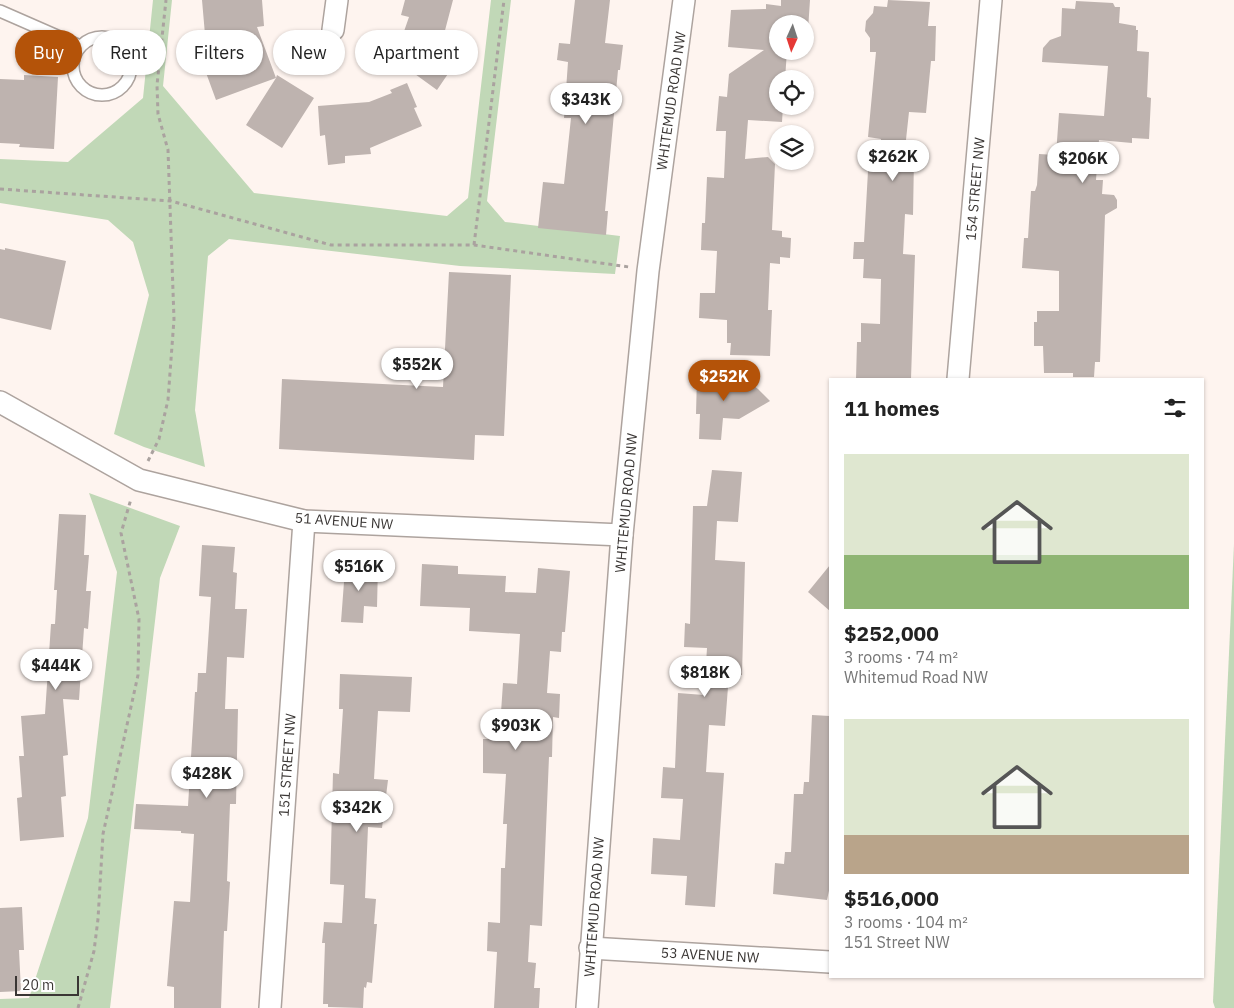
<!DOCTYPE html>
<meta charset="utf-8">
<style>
body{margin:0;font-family:"IBM Plex Sans",sans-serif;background:#f6f6f6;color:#222;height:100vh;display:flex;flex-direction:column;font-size:19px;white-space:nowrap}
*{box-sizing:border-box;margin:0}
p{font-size:16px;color:#767676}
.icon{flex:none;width:28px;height:28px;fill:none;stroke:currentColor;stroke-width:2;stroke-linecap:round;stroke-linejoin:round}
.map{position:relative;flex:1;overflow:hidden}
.panel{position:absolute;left:829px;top:378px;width:375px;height:600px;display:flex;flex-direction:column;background:#fff;border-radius:0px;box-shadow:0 1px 4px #0004}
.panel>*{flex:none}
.banner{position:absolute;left:15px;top:30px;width:475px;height:45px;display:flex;gap:10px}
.needle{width:32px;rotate:183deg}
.fabs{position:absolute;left:769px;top:15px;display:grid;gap:10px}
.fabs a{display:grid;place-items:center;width:45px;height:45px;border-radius:50%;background:#fff;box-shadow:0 1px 4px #0004;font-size:25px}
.scale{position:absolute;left:15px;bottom:12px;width:64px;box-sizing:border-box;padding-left:5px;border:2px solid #3a3634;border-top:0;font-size:14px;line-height:18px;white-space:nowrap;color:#3a3634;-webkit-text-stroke:4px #fff;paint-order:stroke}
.price{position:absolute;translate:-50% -42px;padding:0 11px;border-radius:18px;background:#fff;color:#222;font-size:16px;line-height:32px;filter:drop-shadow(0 1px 2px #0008)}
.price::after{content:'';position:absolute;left:50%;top:30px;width:15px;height:11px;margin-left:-8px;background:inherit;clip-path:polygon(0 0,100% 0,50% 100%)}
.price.current{background:#b45309;color:#fff}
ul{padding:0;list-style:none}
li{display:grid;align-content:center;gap:10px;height:265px;padding:0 15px}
li span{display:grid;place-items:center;height:155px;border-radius:0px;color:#555}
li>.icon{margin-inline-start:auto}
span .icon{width:90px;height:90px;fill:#fffc;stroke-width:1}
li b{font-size:21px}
h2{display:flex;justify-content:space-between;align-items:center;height:60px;padding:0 15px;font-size:21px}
.tag{padding:0 18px;border-radius:22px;background:#fff;box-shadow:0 1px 4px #0004;font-size:18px;line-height:45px}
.tag.current{background:#b45309;color:#fff}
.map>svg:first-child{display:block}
</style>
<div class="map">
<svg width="1234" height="1008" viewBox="0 0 1234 1008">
<rect width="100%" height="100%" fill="#fef4ef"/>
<g fill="#c1d8b7">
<polygon points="153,0 172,0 163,86 254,193 447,216 468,198 491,0 511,0 487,201 505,222 620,236 615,274 460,266 229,239 208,256 195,410 205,467 144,447 114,434 149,295 133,242 108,220 0,203 0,159 68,162 143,98"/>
<polygon points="89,493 180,526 160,578 110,1008 0,1008 0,999 29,998 88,818 117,572"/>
<polygon points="1234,544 1234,1008 1215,1008 1213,1002"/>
</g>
<g fill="#beb3af">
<polygon points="202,0 262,0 264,26 257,27 276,78 277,75 314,98 282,148 246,125 276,78 216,100 205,70 260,50 206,46"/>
<polygon points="405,0 453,0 443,38 450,41 445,54 456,62 437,90 397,61 408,45 401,40 409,17 401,15"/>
<polygon points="575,0 610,0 605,43 623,45 620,70 618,70 605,211 608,211 606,235 538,228 543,182 564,184 571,118 564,118 568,62 557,60 559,43 570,44"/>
<polygon points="781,0 810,0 807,45 805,45 805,24 778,24 778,51 787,51 785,79 778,79 778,106 783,106 782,122 748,120 745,159 768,157 775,164 772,230 782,231 782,237 791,238 790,258 780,257 780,264 770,263 768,310 772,310 770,356 730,355 731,343 727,343 727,320 699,318 700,293 715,293 717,251 701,250 702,223 705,223 707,177 724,178 726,131 716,131 719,96 727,97 729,74 764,50 728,47 731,10 766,9 766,4 781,6"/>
<polygon points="888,0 930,2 928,26 936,26 935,61 931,61 926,113 909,112 904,158 914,158 913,215 905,214 903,254 915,255 911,379 856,379 857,342 861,342 861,323 880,324 881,279 863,278 864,259 853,259 854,242 864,242 868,171 879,172 881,139 868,137 876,52 870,52 870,38 865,31 866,21 873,13 874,6 887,7"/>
<polygon points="1076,1 1113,3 1115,7 1120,7 1119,23 1136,26 1136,30 1138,30 1137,51 1149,52 1147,97 1151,98 1149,139 1132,138 1132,143 1099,140 1096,180 1103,180 1102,194 1114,195 1117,200 1117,208 1105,215 1100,362 1095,362 1094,377 1073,377 1073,373 1044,373 1043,346 1034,346 1034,322 1037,322 1037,311 1059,311 1059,271 1022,268 1024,238 1028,238 1031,191 1035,191 1037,185 1039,154 1056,155 1059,113 1104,116 1108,66 1042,62 1043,48 1050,40 1061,36 1062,8 1075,9"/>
<polygon points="24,75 58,77 54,149 19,147 20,144 0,143 0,79 24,80"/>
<polygon points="407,83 417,107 414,108 422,126 370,148 371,154 345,156 345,163 328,165 325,135 320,136 318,106 369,102 392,93 390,90"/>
<polygon points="5,248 66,261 51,330 0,318 0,249 5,250"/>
<polygon points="449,272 511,275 504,436 475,435 474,460 279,449 282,379 443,387"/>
<polygon points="730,369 758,389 770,401 739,419 723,418 721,440 699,439 700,414 696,414 697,376 729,377"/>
<polygon points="712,470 742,472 738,522 717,521 715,560 745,562 742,675 729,674 725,726 709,725 706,772 724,773 715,907 685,905 687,876 651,874 653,838 680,840 683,799 661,798 663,767 675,768 678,693 704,695 707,648 684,647 685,623 690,624 693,506 707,506"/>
<polygon points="59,514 86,515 84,555 89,555 86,591 91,591 88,629 84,628 79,700 63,699 68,755 63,756 66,796 61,797 64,837 20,841 17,798 22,797 19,756 24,756 21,716 45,714 51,624 55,624 57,590 54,590"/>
<polygon points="202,545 235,547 233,572 237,573 235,609 247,609 244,658 227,657 225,709 238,709 236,804 230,804 227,881 230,882 227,931 224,931 221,1008 174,1008 174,987 167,986 174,901 190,902 194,834 181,833 181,831 134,829 136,804 188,806 195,692 197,692 198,673 206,673 211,597 199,596"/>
<polygon points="348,564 378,566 377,607 364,606 363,623 341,622 344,582 347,582"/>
<polygon points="422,564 458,566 458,574 506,576 505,592 536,593 538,568 570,571 565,632 562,632 561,652 550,651 547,693 560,694 559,718 553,717 552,757 549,757 542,926 530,925 528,962 536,963 534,988 540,988 539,1008 494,1008 497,952 487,951 488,922 500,923 501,868 505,868 507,824 503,824 506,774 483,773 483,739 494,739 494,727 500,727 503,683 517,684 520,634 469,631 470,608 420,606"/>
<polygon points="830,565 830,611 808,592"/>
<polygon points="340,674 412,677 410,712 378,711 374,779 388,780 382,828 368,827 365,898 376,899 374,924 377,924 372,983 367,982 366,988 364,987 363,1008 328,1007 328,1004 323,1004 325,943 322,943 324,922 342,923 344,885 330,884 333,773 339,774 343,709 339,709"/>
<polygon points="812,715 830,716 830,886 827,900 773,894 775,863 784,864 785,852 791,852 794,794 803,794 804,782 809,782"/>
<polygon points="22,907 24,950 19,950 21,991 0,992 0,908"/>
</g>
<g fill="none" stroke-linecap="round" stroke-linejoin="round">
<g stroke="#ada39e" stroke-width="14">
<g id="service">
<polyline points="0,11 80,46"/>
<circle cx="102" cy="66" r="29"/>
</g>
</g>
<g stroke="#ada39e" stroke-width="24">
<g id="minor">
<polyline points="333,30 337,0"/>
<polyline points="958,379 991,0"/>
<polyline points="0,402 139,480 304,521 622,535"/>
<polyline points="590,948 830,962"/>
<polyline points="270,1008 304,521"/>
<polyline points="587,1008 622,535 648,271 684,0"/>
</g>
</g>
<g stroke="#aaa29f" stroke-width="3" stroke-dasharray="4 4" stroke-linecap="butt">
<polyline points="0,189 171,201 331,245 474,245 629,267"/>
<polyline points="474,245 504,0"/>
<polyline points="148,461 159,439 168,400 174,319 168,150 158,114 157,85 166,0"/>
<polyline points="78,1008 94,951 98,919 103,834 138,675 139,619 121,533 131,499"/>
</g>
<use href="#service" stroke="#fff" stroke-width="11"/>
<use href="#minor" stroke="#fff" stroke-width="21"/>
</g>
<g text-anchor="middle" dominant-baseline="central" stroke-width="4.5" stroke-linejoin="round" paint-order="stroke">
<g font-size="14" fill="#3a3634" stroke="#fff">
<text transform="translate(671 101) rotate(-82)">WHITEMUD ROAD NW</text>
<text transform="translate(975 189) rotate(-85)">154 STREET NW</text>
<text transform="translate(626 503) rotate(-85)">WHITEMUD ROAD NW</text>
<text transform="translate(344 521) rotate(4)">51 AVENUE NW</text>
<text transform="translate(287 765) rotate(-86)">151 STREET NW</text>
<text transform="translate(594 907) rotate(-86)">WHITEMUD ROAD NW</text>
<text transform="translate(710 955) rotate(3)">53 AVENUE NW</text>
</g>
</g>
</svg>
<div class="fabs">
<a><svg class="needle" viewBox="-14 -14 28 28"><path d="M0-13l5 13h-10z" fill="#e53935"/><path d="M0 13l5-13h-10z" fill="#767676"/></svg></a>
<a><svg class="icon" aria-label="locate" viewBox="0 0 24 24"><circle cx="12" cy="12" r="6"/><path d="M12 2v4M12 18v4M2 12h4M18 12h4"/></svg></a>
<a><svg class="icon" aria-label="layers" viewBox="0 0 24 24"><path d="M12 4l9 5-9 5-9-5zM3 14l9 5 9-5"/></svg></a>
</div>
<div class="scale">20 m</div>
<b class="price" style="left:586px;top:125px">$343K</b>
<b class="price" style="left:893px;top:182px">$262K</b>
<b class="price" style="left:1083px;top:184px">$206K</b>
<b class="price" style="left:417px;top:390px">$552K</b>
<b class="price current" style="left:724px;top:402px">$252K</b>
<b class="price" style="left:359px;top:592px">$516K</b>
<b class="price" style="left:56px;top:691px">$444K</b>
<b class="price" style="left:705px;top:698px">$818K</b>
<b class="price" style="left:516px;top:751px">$903K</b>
<b class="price" style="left:207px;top:799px">$428K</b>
<b class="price" style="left:357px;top:833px">$342K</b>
<div class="banner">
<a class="tag current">Buy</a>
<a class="tag">Rent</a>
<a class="tag">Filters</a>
<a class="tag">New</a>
<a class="tag">Apartment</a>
</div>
<section class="panel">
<h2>11 homes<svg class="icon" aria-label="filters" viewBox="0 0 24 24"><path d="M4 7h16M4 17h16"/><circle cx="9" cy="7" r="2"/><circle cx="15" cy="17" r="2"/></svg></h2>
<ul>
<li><span style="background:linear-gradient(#dfe7d0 65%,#8fb573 0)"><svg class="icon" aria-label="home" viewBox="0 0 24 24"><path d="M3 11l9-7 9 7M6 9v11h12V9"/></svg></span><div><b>$252,000</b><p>3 rooms · 74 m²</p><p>Whitemud Road NW</p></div></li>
<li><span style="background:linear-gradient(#dfe7d0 75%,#b9a48a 0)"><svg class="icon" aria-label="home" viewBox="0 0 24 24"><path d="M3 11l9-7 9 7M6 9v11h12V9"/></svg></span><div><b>$516,000</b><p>3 rooms · 104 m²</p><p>151 Street NW</p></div></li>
</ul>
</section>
</div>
